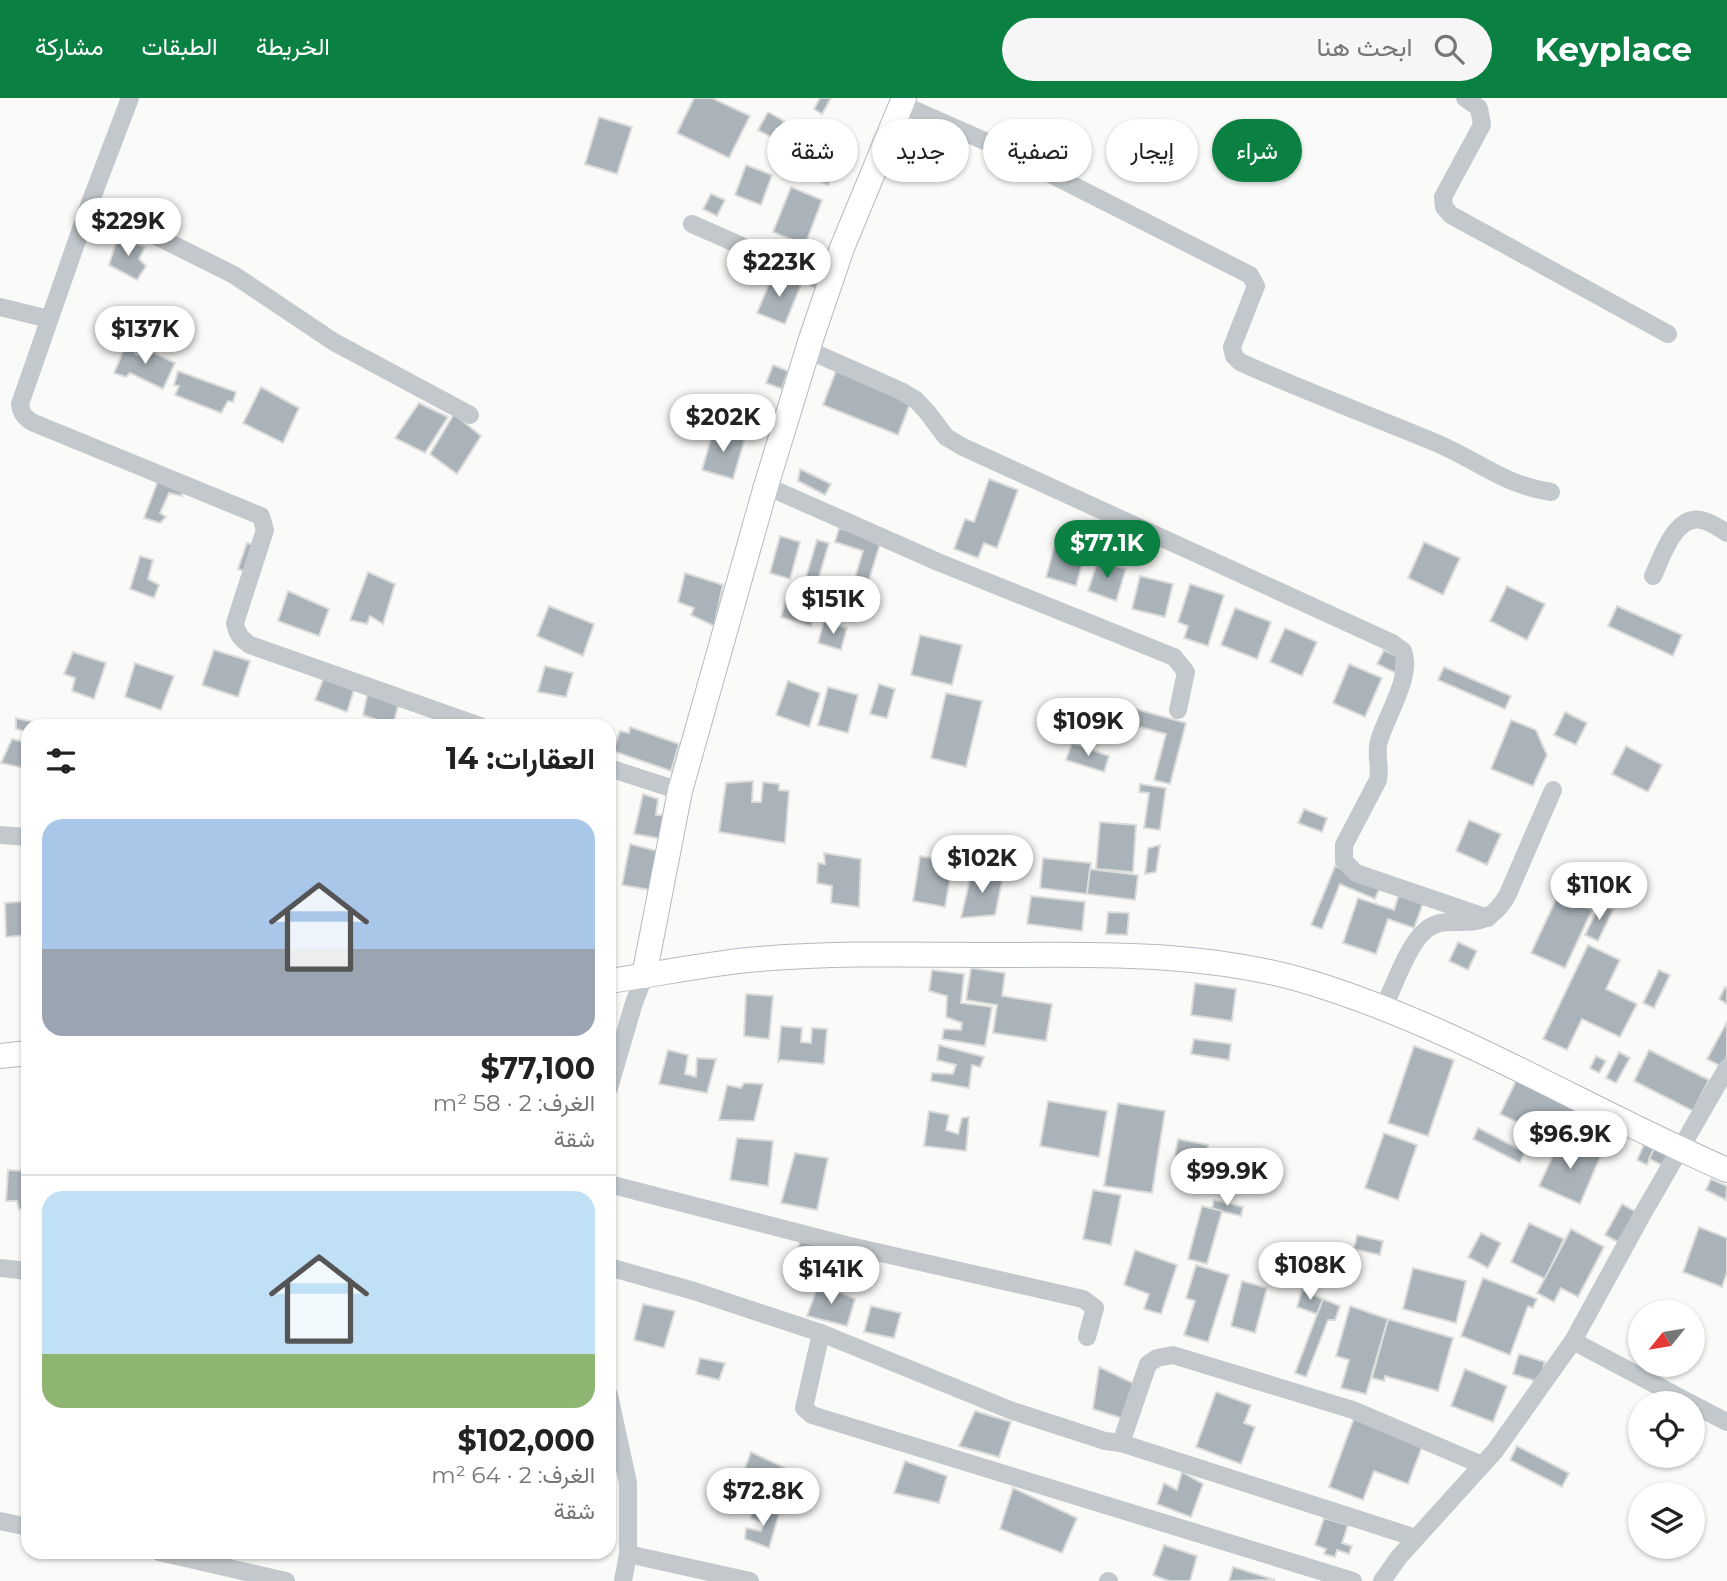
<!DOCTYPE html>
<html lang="ar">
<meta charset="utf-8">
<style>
body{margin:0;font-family:Montserrat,Vazirmatn,sans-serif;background:#f6f6f6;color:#222;direction:rtl;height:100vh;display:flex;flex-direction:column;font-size:26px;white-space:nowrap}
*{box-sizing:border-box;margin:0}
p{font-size:23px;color:#767676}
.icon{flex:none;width:38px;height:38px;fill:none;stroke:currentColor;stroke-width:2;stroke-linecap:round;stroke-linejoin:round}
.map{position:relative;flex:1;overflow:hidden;direction:ltr}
.details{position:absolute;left:21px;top:621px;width:595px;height:840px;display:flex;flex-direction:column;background:#fff;border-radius:21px;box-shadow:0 2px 5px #0004;direction:rtl}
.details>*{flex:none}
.top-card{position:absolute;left:637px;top:21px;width:665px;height:63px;direction:rtl;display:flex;gap:14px}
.needle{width:46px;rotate:240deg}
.buttons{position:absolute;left:1628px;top:1202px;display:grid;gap:14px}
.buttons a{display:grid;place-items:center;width:77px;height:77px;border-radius:50%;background:#fff;box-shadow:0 2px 5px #0004;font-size:35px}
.price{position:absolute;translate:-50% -60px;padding:0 16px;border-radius:24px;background:#fff;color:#222;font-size:23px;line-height:46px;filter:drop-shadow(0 2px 4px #0008)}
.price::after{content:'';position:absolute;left:50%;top:42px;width:21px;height:16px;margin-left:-10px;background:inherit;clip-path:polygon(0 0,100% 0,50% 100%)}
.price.on{background:#0b8043;color:#fff}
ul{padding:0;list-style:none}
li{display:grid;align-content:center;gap:14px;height:371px;padding:0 21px}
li+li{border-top:2px solid #e0e0e0}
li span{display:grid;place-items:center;height:217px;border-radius:21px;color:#555}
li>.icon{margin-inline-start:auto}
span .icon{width:126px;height:126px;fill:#fffc;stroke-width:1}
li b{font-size:30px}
h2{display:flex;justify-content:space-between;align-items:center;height:84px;padding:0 21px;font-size:30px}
.pill{padding:0 24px;border-radius:32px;background:#fff;box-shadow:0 2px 5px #0004;font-size:24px;line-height:63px}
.pill.on{background:#0b8043;color:#fff}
header{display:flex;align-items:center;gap:42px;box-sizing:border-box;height:98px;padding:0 35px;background:#0b8043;color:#fff}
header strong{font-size:33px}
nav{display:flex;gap:38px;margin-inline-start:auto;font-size:24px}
.search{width:490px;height:63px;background:#f6f6f6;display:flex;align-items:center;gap:18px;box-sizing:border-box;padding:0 24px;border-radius:38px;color:#767676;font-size:26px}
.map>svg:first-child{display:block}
</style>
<header>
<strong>Keyplace</strong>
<div class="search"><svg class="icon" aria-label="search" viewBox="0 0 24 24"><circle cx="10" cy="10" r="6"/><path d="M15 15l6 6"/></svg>ابحث هنا</div>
<nav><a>الخريطة</a><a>الطبقات</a><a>مشاركة</a></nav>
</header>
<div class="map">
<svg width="1727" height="1483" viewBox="0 0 1727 1483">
<rect width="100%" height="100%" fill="#fafaf8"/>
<g fill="#aab3b9" stroke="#dcdcda" stroke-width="2">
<polygon points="694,0 712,0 750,18 729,60 677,35"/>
<polygon points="820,0 831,0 822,16 814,11"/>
<polygon points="768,14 784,23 775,41 758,32"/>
<polygon points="599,19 632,29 617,76 585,66"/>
<polygon points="817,35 853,51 841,79 805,63"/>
<polygon points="796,59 834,75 828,87 790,71"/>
<polygon points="746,67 772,77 761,107 735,97"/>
<polygon points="791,89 822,102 805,147 773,134"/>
<polygon points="711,96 725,102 717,118 703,111"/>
<polygon points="118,138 145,149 139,161 146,168 137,182 109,167"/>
<polygon points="773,176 801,187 785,226 757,215"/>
<polygon points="127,244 138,249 135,256 147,261 148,252 175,265 163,291 130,275 126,279 114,275"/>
<polygon points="773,267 788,273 782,291 766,285"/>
<polygon points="178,273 236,294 233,304 228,303 221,315 175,297 179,288 174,287"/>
<polygon points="836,273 911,303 898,337 823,307"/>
<polygon points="261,289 299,310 283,345 243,325"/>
<polygon points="419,305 448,319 425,355 395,340"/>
<polygon points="454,316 481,338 457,376 430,356"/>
<polygon points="714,330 745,340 733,381 702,372"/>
<polygon points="800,371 831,386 825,397 798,383"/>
<polygon points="159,380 183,389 182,398 169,395 160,415 166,419 160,425 144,420"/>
<polygon points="989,381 1018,392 997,450 984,445 978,460 954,451 965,421 974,424"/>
<polygon points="839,430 881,443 862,504 849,500 863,453 835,444"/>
<polygon points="780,438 800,444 790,481 770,475"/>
<polygon points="817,442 829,445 818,482 806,479"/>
<polygon points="1424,444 1460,460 1443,497 1408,480"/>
<polygon points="247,445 258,448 248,475 238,471"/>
<polygon points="1054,450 1084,459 1076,488 1046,479"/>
<polygon points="140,458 153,462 148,481 159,487 154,500 130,491"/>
<polygon points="1098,462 1126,471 1116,503 1088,493"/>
<polygon points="368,474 395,486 383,526 370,518 367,526 350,522"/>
<polygon points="685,475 723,487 714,528 691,517 694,510 678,504"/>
<polygon points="1140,478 1173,486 1165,519 1132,511"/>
<polygon points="1190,486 1224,497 1208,548 1184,540 1188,528 1178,524"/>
<polygon points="1507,488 1545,506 1527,542 1490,523"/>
<polygon points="790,489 819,497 811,528 781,519"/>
<polygon points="288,493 329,511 319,538 278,523"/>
<polygon points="549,508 594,526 583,558 537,538"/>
<polygon points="1617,508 1682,537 1673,558 1608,528"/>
<polygon points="1235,510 1271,524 1257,561 1221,547"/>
<polygon points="824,523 847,530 841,552 818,545"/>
<polygon points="1285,530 1317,544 1302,578 1270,564"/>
<polygon points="920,537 962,547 952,587 911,577"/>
<polygon points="214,552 250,563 238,599 202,587"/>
<polygon points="1384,552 1397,558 1396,575 1377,566"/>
<polygon points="73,554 106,565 94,601 72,593 75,580 64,576"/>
<polygon points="135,565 174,578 161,612 125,599"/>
<polygon points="1349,566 1382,580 1365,619 1333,605"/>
<polygon points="545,568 573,575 566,599 538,594"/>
<polygon points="1444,569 1511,598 1505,611 1438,582"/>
<polygon points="325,577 355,589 347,614 315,602"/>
<polygon points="788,583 820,595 809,629 776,617"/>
<polygon points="879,586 895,591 887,620 870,616"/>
<polygon points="828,589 858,597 848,635 818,627"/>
<polygon points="368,593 399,604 393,628 363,617"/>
<polygon points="946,595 982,603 966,669 931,660"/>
<polygon points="1125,608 1186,625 1170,686 1154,682 1166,636 1121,624"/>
<polygon points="1565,614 1587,625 1576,647 1554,637"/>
<polygon points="16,620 47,627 47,628 28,628 28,634 16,631"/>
<polygon points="1511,622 1536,632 1547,657 1533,688 1491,671"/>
<polygon points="630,629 679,646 671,673 613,653 620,633 629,635"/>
<polygon points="12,641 28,645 28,671 1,665"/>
<polygon points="1072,645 1109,658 1104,674 1066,662"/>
<polygon points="1626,648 1662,667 1648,694 1612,676"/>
<polygon points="753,683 752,704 761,704 763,684 779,686 779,692 789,693 785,745 719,734 726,685"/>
<polygon points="1140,686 1166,690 1160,732 1144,730 1149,695 1139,694"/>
<polygon points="643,696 658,701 656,717 669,717 663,741 634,736"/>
<polygon points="1304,711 1327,720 1322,734 1298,725"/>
<polygon points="1469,722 1501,736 1487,767 1456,753"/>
<polygon points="1100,724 1136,727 1133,774 1096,771"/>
<polygon points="630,746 661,754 656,793 622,787"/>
<polygon points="1160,747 1156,774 1145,776 1148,750"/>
<polygon points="824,755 861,761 859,809 831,805 832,788 817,785 818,765 825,766"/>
<polygon points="920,758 953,764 945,809 913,803"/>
<polygon points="1043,760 1091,765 1087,796 1040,790"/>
<polygon points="1335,768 1381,787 1375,801 1340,786 1322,831 1311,827"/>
<polygon points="1090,771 1138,777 1135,802 1087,796"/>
<polygon points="972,772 1003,779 995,817 961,820"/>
<polygon points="1399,796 1423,805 1414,830 1388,821 1376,856 1343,845 1358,800 1394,812"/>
<polygon points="1558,797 1592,812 1565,870 1531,855"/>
<polygon points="1031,798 1085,804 1082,833 1027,826"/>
<polygon points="28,803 28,837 6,839 5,805"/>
<polygon points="1600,806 1613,812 1598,843 1585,837"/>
<polygon points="1108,814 1129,815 1127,837 1106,836"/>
<polygon points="1458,844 1477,853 1468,872 1449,863"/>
<polygon points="1588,847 1620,862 1606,891 1637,906 1620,939 1582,921 1567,952 1543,941"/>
<polygon points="971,870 1005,875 1002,898 1052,906 1046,943 993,935 997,907 966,902"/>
<polygon points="932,872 964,876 961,905 992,909 985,948 942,941 944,931 961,932 962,925 946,919 947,898 929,893"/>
<polygon points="1659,872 1670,877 1654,910 1643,905"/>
<polygon points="1195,885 1236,891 1232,923 1191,917"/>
<polygon points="1725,889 1727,890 1727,906 1719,901"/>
<polygon points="746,896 773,898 769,941 744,938"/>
<polygon points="1727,924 1727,959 1722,969 1707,961"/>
<polygon points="781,928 802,930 801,944 811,945 812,930 827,931 824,966 781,962 778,964"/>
<polygon points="1194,941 1231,946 1229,962 1191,956"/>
<polygon points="939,947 984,959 980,969 972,967 969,990 931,983 932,975 953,976 956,967 937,962"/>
<polygon points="1414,948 1454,962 1428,1038 1388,1025"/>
<polygon points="668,952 688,957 685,976 696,979 697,960 716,961 707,995 659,986"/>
<polygon points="1649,952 1709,982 1693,1013 1634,983"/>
<polygon points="1619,954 1630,960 1616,985 1606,980"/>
<polygon points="1596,958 1606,963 1599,975 1590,970"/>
<polygon points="1516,983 1574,1012 1559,1044 1500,1016"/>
<polygon points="744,985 763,986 754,1023 719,1022 727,987 741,990"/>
<polygon points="1048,1003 1107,1013 1099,1059 1040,1048"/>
<polygon points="1118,1005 1165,1013 1152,1095 1104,1088"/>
<polygon points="1574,1012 1603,1026 1594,1047 1564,1032"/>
<polygon points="929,1013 949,1017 946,1032 958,1036 962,1020 969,1019 966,1053 924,1048"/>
<polygon points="1478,1030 1525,1054 1520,1065 1473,1041"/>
<polygon points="1384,1035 1417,1047 1398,1102 1365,1090"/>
<polygon points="737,1040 773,1043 768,1088 730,1082"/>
<polygon points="1561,1040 1601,1057 1580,1106 1539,1088"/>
<polygon points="1178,1041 1208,1047 1201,1079 1172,1073"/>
<polygon points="1645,1044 1655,1049 1647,1067 1637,1062"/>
<polygon points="1655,1049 1671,1058 1666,1069 1649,1061"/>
<polygon points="795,1055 828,1060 817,1112 781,1105"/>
<polygon points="8,1072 28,1073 28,1111 19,1111 17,1103 6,1103"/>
<polygon points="1711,1081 1727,1088 1726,1102 1706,1092"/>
<polygon points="1093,1092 1121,1097 1111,1147 1083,1141"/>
<polygon points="1214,1102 1243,1109 1241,1118 1212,1111"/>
<polygon points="1622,1106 1642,1117 1625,1148 1605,1137"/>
<polygon points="1202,1108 1222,1113 1207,1166 1188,1161"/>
<polygon points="1529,1125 1564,1141 1545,1181 1511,1164"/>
<polygon points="1699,1129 1727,1140 1727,1174 1722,1189 1683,1174"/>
<polygon points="1571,1131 1604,1149 1578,1199 1561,1190 1554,1204 1537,1195"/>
<polygon points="1481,1135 1501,1145 1488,1170 1468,1159"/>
<polygon points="1357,1137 1383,1143 1380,1157 1354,1151"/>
<polygon points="802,1138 841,1149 830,1180 804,1175 804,1166 793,1164"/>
<polygon points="1135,1152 1177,1167 1161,1216 1144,1211 1149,1196 1124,1187"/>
<polygon points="1196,1167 1229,1177 1208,1244 1184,1237 1195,1203 1186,1200"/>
<polygon points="1413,1170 1466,1183 1456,1225 1403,1211"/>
<polygon points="1483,1180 1537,1201 1533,1210 1528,1208 1510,1257 1461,1238"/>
<polygon points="1242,1183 1267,1190 1255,1235 1231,1228"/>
<polygon points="819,1185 855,1201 847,1228 807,1218"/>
<polygon points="1302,1192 1323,1201 1317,1216 1297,1209"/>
<polygon points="1323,1201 1340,1208 1335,1222 1328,1222 1306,1279 1295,1275"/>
<polygon points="643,1206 675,1213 664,1250 634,1242"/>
<polygon points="871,1208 901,1215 894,1240 864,1234"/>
<polygon points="1350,1208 1388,1221 1366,1296 1341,1290 1349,1262 1336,1258"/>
<polygon points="1388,1221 1453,1240 1438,1293 1385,1278 1384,1283 1372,1280"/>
<polygon points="1519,1256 1545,1264 1539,1284 1513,1276"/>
<polygon points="700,1260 725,1265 719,1282 696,1276"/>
<polygon points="1099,1269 1135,1286 1124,1321 1093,1311"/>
<polygon points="1465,1271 1507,1288 1493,1324 1451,1308"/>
<polygon points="1216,1294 1251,1307 1244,1325 1255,1329 1241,1366 1196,1349"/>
<polygon points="975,1313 1011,1324 999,1359 959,1348"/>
<polygon points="1354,1320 1423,1346 1408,1386 1374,1373 1363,1402 1329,1389"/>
<polygon points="1517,1348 1569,1375 1562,1389 1510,1362"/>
<polygon points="751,1354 785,1370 779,1390 789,1394 782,1409 737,1392"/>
<polygon points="905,1363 947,1378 939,1405 894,1395"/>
<polygon points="1182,1374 1203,1386 1191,1419 1157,1406 1164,1385 1177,1392"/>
<polygon points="1013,1390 1077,1420 1062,1455 1000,1431"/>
<polygon points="752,1410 779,1416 769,1450 745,1441 746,1430 761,1433 764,1425 751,1420"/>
<polygon points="1324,1420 1348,1427 1342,1445 1352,1448 1349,1456 1337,1452 1335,1459 1324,1456 1326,1451 1315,1447"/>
<polygon points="1164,1447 1197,1458 1190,1483 1169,1483 1153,1477"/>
<polygon points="1233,1469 1275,1482 1229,1483"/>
</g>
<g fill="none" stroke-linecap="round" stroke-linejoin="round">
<g stroke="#b3babf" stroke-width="26">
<g id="secondary">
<polyline points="644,878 680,693 766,388 811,241 842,150 904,0"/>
<path d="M609,883C659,876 709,865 759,861C845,854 931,857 1016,857C1114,856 1218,856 1312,885C1458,930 1588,1012 1727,1072"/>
<polyline points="0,958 28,955"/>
</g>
</g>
<g stroke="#c3c8cc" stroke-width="18">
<path d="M130,0L90,105L20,306C21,316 26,321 34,325L261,418L265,432L235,525C237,536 241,541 250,547L480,628"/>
<polyline points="1465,0 1479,10 1482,27 1443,99 1444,109 1451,117 1668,236"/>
<path d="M901,6L987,44L1250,177L1256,188L1232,249L1234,258L1240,264C1304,293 1369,317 1434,344C1478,362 1501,386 1551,394"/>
<polyline points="90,105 234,177 334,244 470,317"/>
<polyline points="692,126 830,187"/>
<polyline points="0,209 49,221"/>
<path d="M808,252L901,293L916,302L928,315L946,339L963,349L1392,545L1403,553C1413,578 1386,618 1379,643C1375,655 1381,669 1378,682L1344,747V763L1356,775L1488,820"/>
<polyline points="766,388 938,464 1174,559 1186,574 1178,612"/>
<path d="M1653,478C1661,461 1675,416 1701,422C1711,424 1719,430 1727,435"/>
<polyline points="609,670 680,693"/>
<polyline points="0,737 28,739"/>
<path d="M1384,909C1394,888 1408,846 1426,832C1452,811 1480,843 1507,798L1553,692"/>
<polyline points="609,990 633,908 644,878"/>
<polyline points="609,1086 846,1147 1083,1201 1095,1210 1087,1239"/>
<polyline points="609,1169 694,1193 821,1235 804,1310 812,1317 1353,1483"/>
<polyline points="0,1170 28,1173"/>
<polyline points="821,1235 1010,1312 1105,1343 1121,1345 1416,1440"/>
<polyline points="1573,1243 1692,1306"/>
<polyline points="609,1297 628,1385 628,1456 623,1483"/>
<polyline points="1692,1306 1727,1324"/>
<polyline points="1121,1345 1148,1266 1157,1260 1173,1257 1353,1312 1482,1367"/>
<polyline points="0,1423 28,1429"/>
<polyline points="159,1454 286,1483"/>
<polyline points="628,1456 750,1483"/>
<polyline points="1108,1483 1109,1483"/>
<polyline points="1382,1483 1399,1459 1495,1353 1573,1243 1642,1117 1727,970"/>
</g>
<use href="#secondary" stroke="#fff" stroke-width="24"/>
</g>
</svg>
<div class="buttons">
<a><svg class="needle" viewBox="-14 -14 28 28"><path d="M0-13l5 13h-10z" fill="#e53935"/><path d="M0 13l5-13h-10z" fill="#767676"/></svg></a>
<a><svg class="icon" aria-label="locate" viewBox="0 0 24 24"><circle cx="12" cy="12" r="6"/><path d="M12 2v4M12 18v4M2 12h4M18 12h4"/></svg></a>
<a><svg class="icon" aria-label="layers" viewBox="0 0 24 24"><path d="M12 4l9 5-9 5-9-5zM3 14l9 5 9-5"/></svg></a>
</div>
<b class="price" style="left:128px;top:160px">$229K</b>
<b class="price" style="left:779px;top:201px">$223K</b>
<b class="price" style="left:145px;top:268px">$137K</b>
<b class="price" style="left:723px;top:356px">$202K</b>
<b class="price on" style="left:1107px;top:482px">$77.1K</b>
<b class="price" style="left:833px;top:538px">$151K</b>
<b class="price" style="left:1088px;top:660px">$109K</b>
<b class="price" style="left:982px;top:797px">$102K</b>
<b class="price" style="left:1599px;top:824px">$110K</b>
<b class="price" style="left:1570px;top:1073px">$96.9K</b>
<b class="price" style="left:1227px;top:1110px">$99.9K</b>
<b class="price" style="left:1310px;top:1204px">$108K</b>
<b class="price" style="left:831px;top:1208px">$141K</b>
<b class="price" style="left:763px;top:1430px">$72.8K</b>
<div class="top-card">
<a class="pill on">شراء</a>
<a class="pill">إيجار</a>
<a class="pill">تصفية</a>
<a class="pill">جديد</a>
<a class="pill">شقة</a>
</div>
<section class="details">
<h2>العقارات: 14<svg class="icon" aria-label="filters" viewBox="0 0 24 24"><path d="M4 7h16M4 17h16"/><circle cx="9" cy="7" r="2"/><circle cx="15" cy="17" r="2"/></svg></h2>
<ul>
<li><span style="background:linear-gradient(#a9c7e8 60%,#9aa5b1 0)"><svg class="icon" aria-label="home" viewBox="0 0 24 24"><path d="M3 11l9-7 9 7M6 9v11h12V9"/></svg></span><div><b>$77,100</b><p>الغرف: 2 · 58 m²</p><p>شقة</p></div></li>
<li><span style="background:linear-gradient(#bfe0f5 75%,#8fb573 0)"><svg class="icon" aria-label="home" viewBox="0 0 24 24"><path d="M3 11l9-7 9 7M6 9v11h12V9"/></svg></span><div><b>$102,000</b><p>الغرف: 2 · 64 m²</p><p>شقة</p></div></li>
</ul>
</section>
</div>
